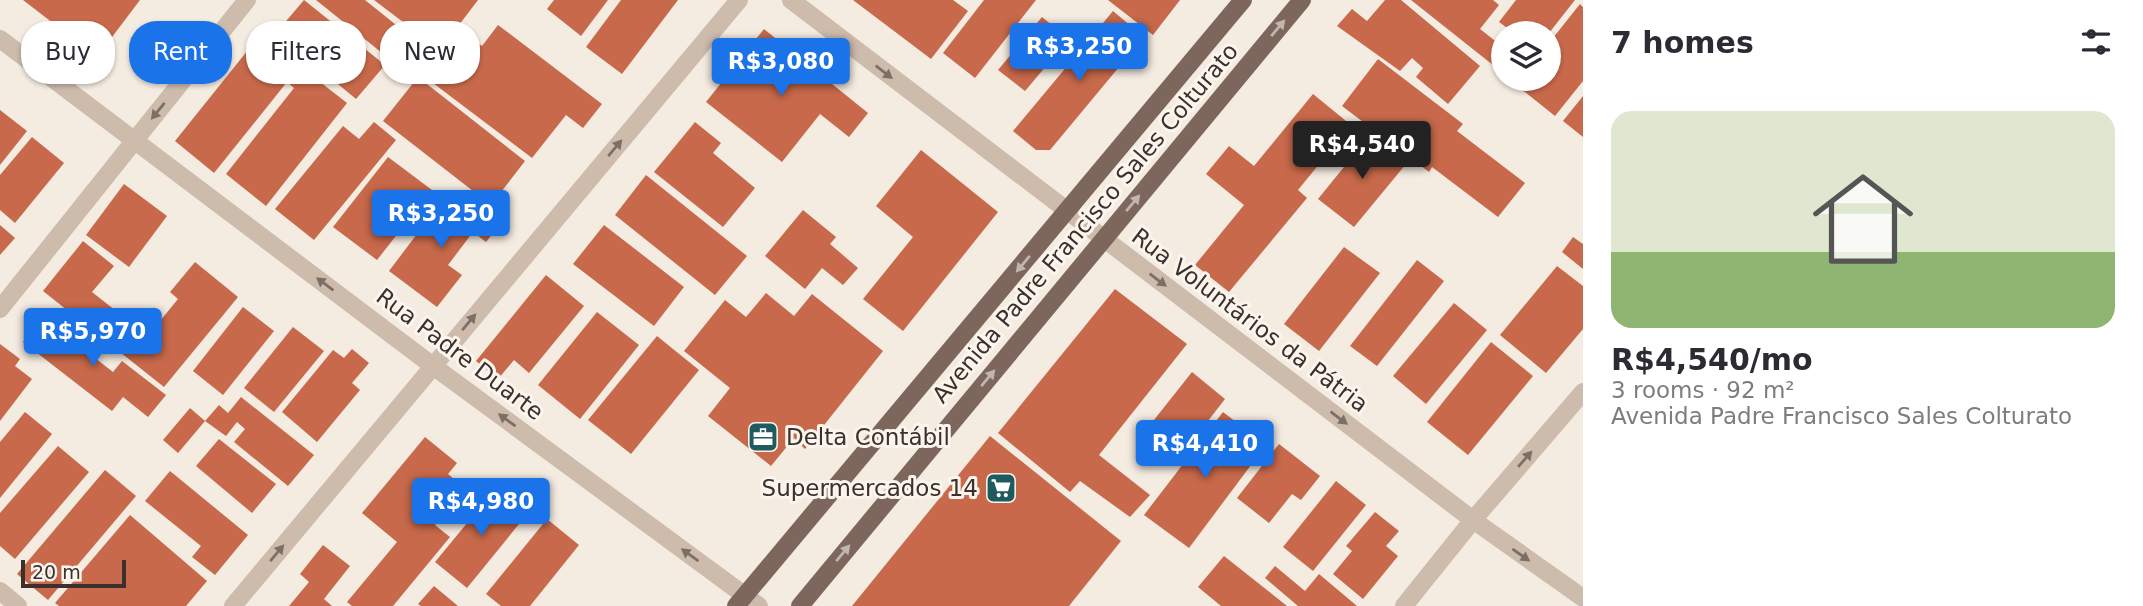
<!DOCTYPE html>
<meta charset="utf-8">
<style>
body{margin:0;font-family:"DejaVu Sans",sans-serif;background:#f7f7f7;color:#2b2b33;height:100vh;display:flex;flex-direction:column;font-size:26px;white-space:nowrap}
*{box-sizing:border-box;margin:0}
p{font-size:23px;color:#7c7c81}
.icon{flex:none;width:38px;height:38px;fill:none;stroke:currentColor;stroke-width:2;stroke-linecap:round;stroke-linejoin:round}
.map{position:relative;flex:1;overflow:hidden}
.panel{display:flex;flex-direction:column;background:#fff;width:560px}
.panel>*{flex:none}
.banner{position:absolute;left:21px;top:21px;width:665px;height:63px;display:flex;gap:14px}
.controls{position:absolute;left:1491px;top:21px;display:grid;gap:14px}
.controls a{display:grid;place-items:center;width:70px;height:70px;border-radius:50%;background:#fff;box-shadow:0 2px 5px #0004;font-size:35px}
.scale{position:absolute;left:21px;bottom:18px;width:105px;box-sizing:border-box;padding-left:7px;border:4px solid #3b302b;border-top:0;font-size:19px;line-height:24px;white-space:nowrap;color:#3b302b;-webkit-text-stroke:5px #fbf5ee;paint-order:stroke}
.price{position:absolute;translate:-50% -60px;padding:0 16px;border-radius:7px;background:#1a73e8;color:#fff;font-size:23px;line-height:46px;filter:drop-shadow(0 2px 4px #0008)}
.price::after{content:'';position:absolute;left:50%;top:42px;width:21px;height:16px;margin-left:-10px;background:inherit;clip-path:polygon(0 0,100% 0,50% 100%)}
.price.current{background:#222;color:#fff}
ul{padding:0;list-style:none}
li{display:grid;align-content:center;gap:14px;height:371px;padding:0 28px}
li+li{border-top:2px solid #e1e1e2}
li span{display:grid;place-items:center;height:217px;border-radius:21px;color:#555}
li>.icon{margin-inline-start:auto}
span .icon{width:126px;height:126px;fill:#fffc;stroke-width:1}
li b{font-size:30px}
h2{display:flex;justify-content:space-between;align-items:center;height:84px;padding:0 28px;font-size:30px}
.pill{padding:0 24px;border-radius:28px;background:#fff;box-shadow:0 2px 5px #0004;font-size:24px;line-height:63px}
.pill.current{background:#1a73e8;color:#fff}
main{display:flex;flex:1;min-height:0}
.map>svg:first-child{display:block}
</style>
<main>
<div class="map">
<svg width="1583" height="606" viewBox="0 0 1583 606">
<rect width="100%" height="100%" fill="#f4ebe1"/>
<g fill="#c8694b">
<polygon points="23,0 140,0 97,57"/>
<polygon points="304,0 385,65 356,99 276,33"/>
<polygon points="316,0 365,0 431,53 412,77"/>
<polygon points="374,0 478,0 440,50"/>
<polygon points="554,0 608,0 581,36 547,9"/>
<polygon points="621,0 678,0 622,74 586,47"/>
<polygon points="853,0 953,0 968,11 931,59"/>
<polygon points="984,0 1036,0 975,78 943,53"/>
<polygon points="1108,0 1180,0 1153,35"/>
<polygon points="1385,0 1401,0 1480,66 1448,104 1416,77 1423,68 1412,58 1400,71 1337,26 1352,9 1367,21"/>
<polygon points="1411,0 1493,0 1499,5 1480,29 1503,47 1503,73"/>
<polygon points="1516,0 1575,0 1549,33 1514,33 1499,22"/>
<polygon points="1580,4 1583,7 1583,81 1555,116 1516,85 1521,79 1549,79 1549,43"/>
<polygon points="1113,11 1144,37 1050,150 1036,150 1013,131"/>
<polygon points="1042,17 1069,39 1025,91 998,70"/>
<polygon points="498,25 602,104 583,128 566,115 532,158 425,77 461,30 482,46"/>
<polygon points="764,29 868,113 849,137 820,114 782,162 706,102"/>
<polygon points="260,35 347,103 266,206 226,174 294,88 287,82 214,173 175,141"/>
<polygon points="1378,59 1463,124 1457,131 1525,183 1498,217 1432,167 1429,172 1342,106"/>
<polygon points="418,77 525,161 491,205 383,121"/>
<polygon points="1313,94 1351,125 1298,190 1307,198 1229,292 1195,265 1244,205 1206,174 1229,146 1254,166"/>
<polygon points="1583,96 1583,137 1563,121"/>
<polygon points="0,110 27,131 0,165"/>
<polygon points="374,122 396,140 314,240 275,209 343,126 359,139"/>
<polygon points="695,122 721,143 713,153 755,188 723,227 654,172"/>
<polygon points="1370,135 1406,164 1354,227 1318,199"/>
<polygon points="32,137 64,163 15,223 0,210 0,175"/>
<polygon points="921,150 998,212 903,331 863,299 913,237 876,206"/>
<polygon points="388,157 432,190 377,260 333,227"/>
<polygon points="646,175 747,256 715,295 615,215"/>
<polygon points="124,184 167,216 129,267 86,235"/>
<polygon points="442,201 463,217 475,201 502,222 486,242 473,232 448,265 462,275 437,307 389,271"/>
<polygon points="803,210 836,237 830,244 858,268 843,285 822,268 805,289 765,256"/>
<polygon points="0,225 15,238 0,255"/>
<polygon points="604,225 684,287 654,326 573,264"/>
<polygon points="1573,237 1583,244 1583,269 1562,252"/>
<polygon points="83,241 114,266 92,292 125,318 128,313 151,332 178,299 170,292 195,262 238,297 164,387 43,291"/>
<polygon points="1344,247 1380,273 1319,351 1284,324"/>
<polygon points="1417,260 1444,281 1377,366 1350,346"/>
<polygon points="1557,266 1583,286 1583,329 1546,373 1500,335"/>
<polygon points="546,275 584,306 529,373 514,360 498,379 476,361"/>
<polygon points="1115,289 1187,344 1099,455 1150,495 1130,517 1080,481 1070,492 998,433"/>
<polygon points="766,293 794,316 812,294 883,351 805,449 794,438 771,466 708,416 730,388 684,351 725,300 746,317"/>
<polygon points="1454,303 1487,330 1426,404 1393,376"/>
<polygon points="243,307 274,331 223,395 193,371"/>
<polygon points="597,312 639,345 580,419 538,385"/>
<polygon points="65,317 103,347 95,358 113,372 122,361 166,395 148,417 123,397 112,411 23,342 38,323 51,334"/>
<polygon points="293,327 324,351 274,412 244,388"/>
<polygon points="657,336 699,370 631,454 588,420"/>
<polygon points="1491,342 1533,376 1468,455 1427,422"/>
<polygon points="0,344 20,359 15,366 32,379 0,421"/>
<polygon points="352,349 369,363 352,383 360,390 317,442 282,412 333,350 344,358"/>
<polygon points="1192,372 1225,399 1184,452 1150,425"/>
<polygon points="241,397 314,455 288,486 234,442 245,429 237,422 226,436 205,421 219,405 228,413"/>
<polygon points="190,408 205,421 178,453 163,440"/>
<polygon points="25,412 52,434 0,498 0,442"/>
<polygon points="1223,412 1266,445 1189,548 1144,515"/>
<polygon points="990,436 1121,541 1069,606 852,606"/>
<polygon points="425,437 457,463 448,474 476,497 456,521 445,512 435,525 450,537 393,606 352,606 347,602 397,542 362,513"/>
<polygon points="219,439 276,484 252,513 196,466"/>
<polygon points="1279,444 1320,476 1301,500 1292,494 1269,523 1237,498"/>
<polygon points="58,446 89,472 15,559 0,546 0,513"/>
<polygon points="105,470 136,496 48,600 17,574"/>
<polygon points="170,471 248,535 215,575 192,557 201,546 145,501"/>
<polygon points="1336,481 1366,505 1313,571 1283,547"/>
<polygon points="496,488 528,513 467,588 435,562"/>
<polygon points="1375,512 1399,531 1386,546 1398,556 1363,599 1333,574 1352,551 1346,546"/>
<polygon points="130,515 207,581 186,606 59,606 55,603"/>
<polygon points="547,519 579,545 530,606 501,606 486,594"/>
<polygon points="323,545 350,566 324,599 332,606 289,606 309,582 300,574"/>
<polygon points="1224,556 1287,606 1221,606 1198,587"/>
<polygon points="1275,566 1305,591 1319,574 1357,606 1298,606 1265,578"/>
<polygon points="434,586 458,606 421,606 418,604"/>
</g>
<g fill="none" stroke-linecap="round" stroke-linejoin="round">
<g stroke="#cdbbac" stroke-width="18">
<polyline points="791,0 1473,520 1583,598"/>
<polyline points="0,39 433,366 759,606"/>
<polyline points="0,309 247,0"/>
<polyline points="0,591 18,606"/>
<polyline points="233,606 739,0"/>
<polyline points="1404,606 1473,520 1583,392"/>
</g>
<g stroke="#7d675c" stroke-width="18">
<polyline points="736,606 1243,0"/>
<polyline points="800,606 1302,0"/>
</g>
</g>
<defs><path id="oneway-solid" d="M-6-.8H1V-3.2L6.5 0L1 3.2V.8H-6Z" transform="scale(1.75)"/></defs>
<g fill="#c2b5ac">
<use href="#oneway-solid" transform="translate(1278 28) rotate(-50)"/>
<use href="#oneway-solid" transform="translate(1133 203) rotate(-50)"/>
<use href="#oneway-solid" transform="translate(1023 264) rotate(130)"/>
<use href="#oneway-solid" transform="translate(988 378) rotate(-50)"/>
<use href="#oneway-solid" transform="translate(843 553) rotate(-50)"/>
</g>
<g fill="#7d6f65">
<use href="#oneway-solid" transform="translate(884 72) rotate(38)"/>
<use href="#oneway-solid" transform="translate(158 111) rotate(129)"/>
<use href="#oneway-solid" transform="translate(615 148) rotate(-50)"/>
<use href="#oneway-solid" transform="translate(1158 280) rotate(37)"/>
<use href="#oneway-solid" transform="translate(325 284) rotate(-143)"/>
<use href="#oneway-solid" transform="translate(469 322) rotate(-50)"/>
<use href="#oneway-solid" transform="translate(1339 418) rotate(37)"/>
<use href="#oneway-solid" transform="translate(507 420) rotate(-144)"/>
<use href="#oneway-solid" transform="translate(1525 459) rotate(-49)"/>
<use href="#oneway-solid" transform="translate(277 553) rotate(-50)"/>
<use href="#oneway-solid" transform="translate(690 555) rotate(-144)"/>
<use href="#oneway-solid" transform="translate(1521 555) rotate(35)"/>
</g>
<defs>
<g id="office-square" transform="scale(1.575)"><rect x="-9" y="-9" width="18" height="18" rx="4" fill="#1f5a5e" stroke="#fbf5ee"/><path d="M-6-3h4V-5.5h4V-3h4V5H-6ZM-1-4.5V-3h2v-1.5ZM-6 0V1H6V0Z" fill="#fff"/></g>
<g id="supermarket-square" transform="scale(1.575)"><rect x="-9" y="-9" width="18" height="18" rx="4" fill="#1f5a5e" stroke="#fbf5ee"/><path d="M-6-5.5h2.5l.6 2H6L4.5 2H-2.5L-4.4-4H-6ZM-1.5 3.2a1.3 1.3 0 1 0 .1 0ZM3 3.2a1.3 1.3 0 1 0 .1 0Z" fill="#fff"/></g>
</defs>
<g fill-rule="evenodd">
<use href="#office-square" x="763" y="437"/>
<use href="#supermarket-square" x="1001" y="488"/>
</g>
<g text-anchor="middle" dominant-baseline="central" stroke-width="6" stroke-linejoin="round" paint-order="stroke">
<g font-size="23" fill="#3b302b" stroke="#fbf5ee">
<text transform="translate(1085 223) rotate(-50)">Avenida Padre Francisco Sales Colturato</text>
<text transform="translate(1250 320) rotate(37)">Rua Voluntários da Pátria</text>
<text transform="translate(460 354) rotate(37)">Rua Padre Duarte</text>
</g>
<g font-size="23" fill="#3b302b" stroke="#fbf5ee" text-anchor="start">
<text x="786" y="437">Delta Contábil</text>
<text x="978" y="488" text-anchor="end">Supermercados 14</text>
</g>
</g>
</svg>
<div class="controls">
<a><svg class="icon" aria-label="layers" viewBox="0 0 24 24"><path d="M12 4l9 5-9 5-9-5zM3 14l9 5 9-5"/></svg></a>
</div>
<div class="scale">20 m</div>
<b class="price" style="left:1079px;top:83px">R$3,250</b>
<b class="price" style="left:781px;top:98px">R$3,080</b>
<b class="price current" style="left:1362px;top:181px">R$4,540</b>
<b class="price" style="left:441px;top:250px">R$3,250</b>
<b class="price" style="left:93px;top:368px">R$5,970</b>
<b class="price" style="left:1205px;top:480px">R$4,410</b>
<b class="price" style="left:481px;top:538px">R$4,980</b>
<div class="banner">
<a class="pill">Buy</a>
<a class="pill current">Rent</a>
<a class="pill">Filters</a>
<a class="pill">New</a>
</div>
</div>
<section class="panel">
<h2>7 homes<svg class="icon" aria-label="filters" viewBox="0 0 24 24"><path d="M4 7h16M4 17h16"/><circle cx="9" cy="7" r="2"/><circle cx="15" cy="17" r="2"/></svg></h2>
<ul>
<li><span style="background:linear-gradient(#dfe7d0 65%,#8fb573 0)"><svg class="icon" aria-label="home" viewBox="0 0 24 24"><path d="M3 11l9-7 9 7M6 9v11h12V9"/></svg></span><div><b>R$4,540/mo</b><p>3 rooms · 92 m²</p><p>Avenida Padre Francisco Sales Colturato</p></div></li>
</ul>
</section>
</main>
